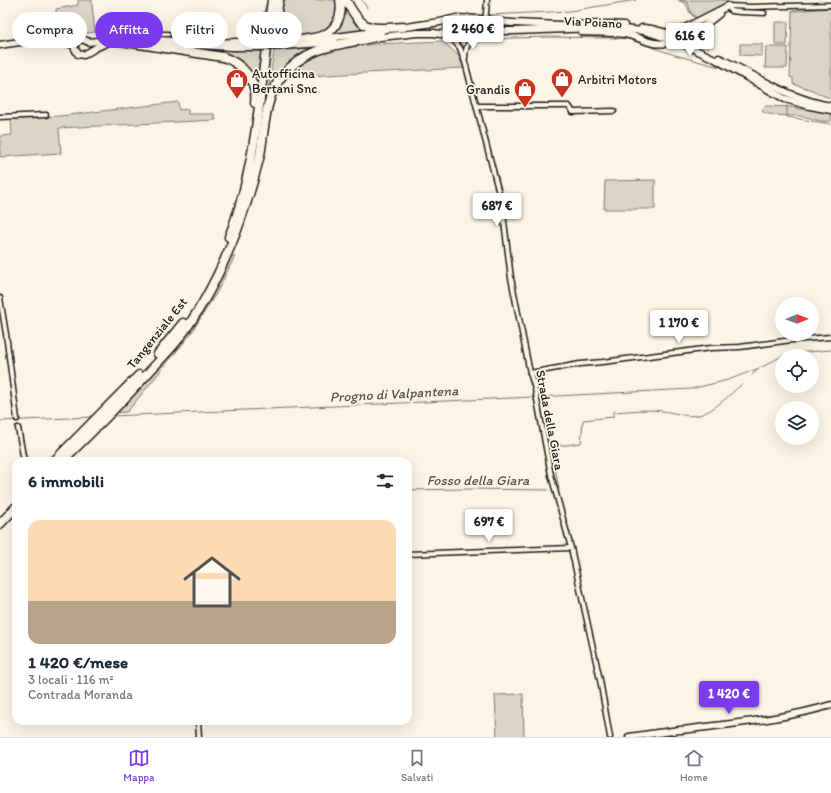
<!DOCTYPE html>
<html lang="it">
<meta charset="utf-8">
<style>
body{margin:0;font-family:Itim,sans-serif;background:#f2f2f3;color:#1f2937;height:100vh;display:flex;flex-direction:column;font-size:15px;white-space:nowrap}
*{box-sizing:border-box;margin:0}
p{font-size:13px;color:#747a83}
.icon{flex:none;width:22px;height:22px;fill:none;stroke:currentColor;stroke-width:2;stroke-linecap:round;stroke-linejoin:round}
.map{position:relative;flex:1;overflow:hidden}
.panel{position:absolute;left:12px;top:457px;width:400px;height:268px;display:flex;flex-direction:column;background:#fff;border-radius:12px;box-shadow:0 4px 16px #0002}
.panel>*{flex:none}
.guide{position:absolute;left:12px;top:12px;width:400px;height:36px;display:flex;gap:8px}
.needle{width:26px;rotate:89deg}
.fabs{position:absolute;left:775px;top:297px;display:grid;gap:8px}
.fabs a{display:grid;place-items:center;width:44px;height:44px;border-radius:50%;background:#fff;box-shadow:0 4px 16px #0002;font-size:20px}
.price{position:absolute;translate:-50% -34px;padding:0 9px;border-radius:4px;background:#fff;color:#222;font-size:13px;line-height:26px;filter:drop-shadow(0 1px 2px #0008)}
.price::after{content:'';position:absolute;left:50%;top:24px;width:12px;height:9px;margin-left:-6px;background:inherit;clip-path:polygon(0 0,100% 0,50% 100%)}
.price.selected{background:#7c3aed;color:#fff}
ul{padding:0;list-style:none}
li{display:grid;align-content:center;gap:8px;height:212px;padding:0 16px}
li+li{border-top:1px solid #e0e1e3}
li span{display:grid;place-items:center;height:124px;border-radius:12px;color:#555}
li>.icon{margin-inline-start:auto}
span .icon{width:72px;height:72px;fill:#fffc;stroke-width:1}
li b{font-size:17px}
h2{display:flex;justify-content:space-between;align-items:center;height:48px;padding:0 16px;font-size:17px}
.pill{padding:0 14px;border-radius:18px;background:#fff;box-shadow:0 4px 16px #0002;font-size:14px;line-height:36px}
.pill.selected{background:#7c3aed;color:#fff}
.dock{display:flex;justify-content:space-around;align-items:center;height:56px;border-top:1px solid #e0e1e3;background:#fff;font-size:11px;color:#747a83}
.dock a{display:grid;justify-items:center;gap:2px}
.dock .selected{color:#7c3aed}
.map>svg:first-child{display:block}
</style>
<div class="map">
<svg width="831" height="737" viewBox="0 0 831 737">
<rect width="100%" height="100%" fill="#fcf5e5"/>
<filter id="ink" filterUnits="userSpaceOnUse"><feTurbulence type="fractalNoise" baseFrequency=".025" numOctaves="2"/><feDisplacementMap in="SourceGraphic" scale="8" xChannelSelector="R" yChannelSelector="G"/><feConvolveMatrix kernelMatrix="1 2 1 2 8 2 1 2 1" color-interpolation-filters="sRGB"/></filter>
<g filter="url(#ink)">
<g fill="#dbd5c8" stroke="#7c7872">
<polygon points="78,0 92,0 92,5 95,32 80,34 56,35 56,9 78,5"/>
<path d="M268,0H270L263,36L246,39L245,36C260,32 263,13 268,0Z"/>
<path d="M281,0H336C339,14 334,29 320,34C314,37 305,36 298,37L296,35L295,28H291L286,35H275Z"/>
<path d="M680,0H728C723,10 707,14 698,19L691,13L688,3Z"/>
<path d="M344,2C351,15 355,26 370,30L329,36Z"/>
<polygon points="831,8 831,98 824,96 812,90 793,84 793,78 790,77 792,11"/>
<polygon points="775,22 788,22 787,45 775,45"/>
<path d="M468,24L472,29L471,33C465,35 457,35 452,32L451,29L454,25Z"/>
<polygon points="442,41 458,55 464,68 286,77 303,62 331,49 375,44"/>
<polygon points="740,44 762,44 762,56 740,55"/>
<polygon points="168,46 261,51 256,91 240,65"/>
<polygon points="318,47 297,59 266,103 274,51"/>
<polygon points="766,47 788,47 787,68 765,68"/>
<polygon points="178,102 179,110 188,109 188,114 214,114 216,120 59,128 61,153 0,157 0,136 12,135 11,119 60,116"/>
<path d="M765,106L794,107L800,109H814L821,111L831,110V121C820,123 811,117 800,116C788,115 775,117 763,112L762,110Z"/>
<polygon points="655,180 655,209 604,209 605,181"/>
<polygon points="228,256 235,256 217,292 190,335 127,412 112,413 182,337"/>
<polygon points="523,694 524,737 497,737 495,695"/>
</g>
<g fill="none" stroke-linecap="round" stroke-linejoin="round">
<g stroke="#75726c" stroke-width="1">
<polyline points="362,0 367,8"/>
<polyline points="678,0 686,4 690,13 696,19"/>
<polyline points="489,15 570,11 636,0"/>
<polyline points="704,32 708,48"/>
<polyline points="480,41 512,38 548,37 614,38 628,39 675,55 719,67"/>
<polyline points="787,106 787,117 831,124"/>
<polyline points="782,356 796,353 831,350"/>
<polyline points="752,375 761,367"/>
<polyline points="537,397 691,389 728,380 762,367 782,356"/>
<polyline points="112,416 534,397"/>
<polyline points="0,421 93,417"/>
<path d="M559,489L551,447L581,443L583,420L613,417V412C629,411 646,409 662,411C674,412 687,418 699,415C713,412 729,395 741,385"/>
<polyline points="408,490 467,489 548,490"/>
</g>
<polyline stroke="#dad4c7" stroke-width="6" stroke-dasharray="6 3" stroke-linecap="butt" points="671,42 687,35"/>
<g stroke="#1c1c1c" stroke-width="7">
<g id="street">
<polyline points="728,6 752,7 831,5"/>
<polyline points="728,6 731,11 740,12 764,13"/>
<polyline points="450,36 460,48 465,62 502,205 511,278 530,373 535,389 551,475 571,548 600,680 610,737"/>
<polyline points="158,40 158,34 168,34"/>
<path d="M465,58C465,49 468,41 475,35C478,33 480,31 482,28C487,20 486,9 487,0"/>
<polyline points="477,106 569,106 573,112 614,111"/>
<polyline points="0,117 46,115"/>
<polyline points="0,298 6,334 17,419"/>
<polyline points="530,373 580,364 603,362 711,348 740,347 792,340 831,337"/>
<polyline points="18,428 24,461"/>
<polyline points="408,554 571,548"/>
<polyline points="198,721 199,737"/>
</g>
</g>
<g stroke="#1c1c1c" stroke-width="9">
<g id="secondary">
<polyline points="468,18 476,25 476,32 474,36"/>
<polyline points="399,28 440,22 456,18 480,19 500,22 514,23 561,25 608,24 624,25"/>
<path d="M642,28C653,27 664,35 675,33L728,6"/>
<path d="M582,32C596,33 611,32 625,34C641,37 650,46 667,43"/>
<polyline points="687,35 705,25 719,14"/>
<path d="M450,36C446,29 446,25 453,20"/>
<polyline points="372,38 417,33 434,33 460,37 497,31 514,31 595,28 622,29 644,31 679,42 715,59 785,99 810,106 831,110"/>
<polyline points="320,39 382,31"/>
<polyline points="124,41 111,41 97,47 84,55 78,54 74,47 77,41 82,39 89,42 120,38 214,43 260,41"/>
<polyline points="281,41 305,40"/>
<polyline points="148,42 232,47 260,47"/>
<path d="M0,45C26,41 48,36 74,45"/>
<polyline points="281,46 335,42"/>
<path d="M719,58C757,76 789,99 831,106"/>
<path d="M629,737C649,734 670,731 690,729C737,723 785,719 831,705"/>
</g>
</g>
<g stroke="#1c1c1c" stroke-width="11">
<g id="highway">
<path d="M346,0C363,32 369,29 403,27"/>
<polyline points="273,33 279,0"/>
<path d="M301,40C309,39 317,38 324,35C337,29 343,14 340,0"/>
<path d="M120,41L223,57C242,63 258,81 255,103"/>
<path d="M229,237C258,163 261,78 272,0"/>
<polyline points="158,354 183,323"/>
<polyline points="54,461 139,375"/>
<path d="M62,461C92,432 121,403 149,372C158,362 168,352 177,341C203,308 222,269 237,230C246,206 254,180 260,155C265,128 264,97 283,75C308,45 341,45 376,37"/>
<polyline points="0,524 16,507"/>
</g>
</g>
<use href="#street" stroke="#fcf5e5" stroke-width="4"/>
<use href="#secondary" stroke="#fcf5e5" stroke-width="6"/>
<use href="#highway" stroke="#fcf5e5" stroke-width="8"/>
<g stroke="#1c1c1c" stroke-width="9" stroke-linecap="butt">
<g id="secondary-bridge">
<polyline points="260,41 281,41"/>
<polyline points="260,47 281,46"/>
</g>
</g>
<use href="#secondary-bridge" stroke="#fcf5e5" stroke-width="6"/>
</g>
</g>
<defs>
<g id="shop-pin" transform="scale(1.15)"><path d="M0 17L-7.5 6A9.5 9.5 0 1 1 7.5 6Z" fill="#c8321e" stroke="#fcf5e5"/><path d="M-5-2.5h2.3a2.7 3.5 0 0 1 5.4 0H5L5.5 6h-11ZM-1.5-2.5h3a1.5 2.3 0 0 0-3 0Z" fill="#fff"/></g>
</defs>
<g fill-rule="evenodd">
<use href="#shop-pin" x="562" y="79"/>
<use href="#shop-pin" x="237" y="80"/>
<use href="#shop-pin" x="525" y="89"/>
</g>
<g text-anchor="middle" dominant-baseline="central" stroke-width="3.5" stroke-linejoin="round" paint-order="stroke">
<g font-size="13" fill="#1c1c1c" stroke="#fcf5e5">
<text transform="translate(593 22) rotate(3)">Via Poiano</text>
<text transform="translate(157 333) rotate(-51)">Tangenziale Est</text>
<text transform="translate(550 420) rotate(79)">Strada della Giara</text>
</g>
<g font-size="13" fill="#1c1c1c" stroke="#fcf5e5" text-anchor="start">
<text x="252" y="73">Autofficina<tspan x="252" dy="15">Bertani Snc</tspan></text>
<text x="578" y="79">Arbitri Motors</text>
<text x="510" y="89" text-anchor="end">Grandis</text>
</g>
<g font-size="14" font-style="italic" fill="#575551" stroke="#fcf5e5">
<text transform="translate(394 394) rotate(-3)">Progno di Valpantena</text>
<text x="478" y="480">Fosso della Giara</text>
</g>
</g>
</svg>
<div class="fabs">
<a><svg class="needle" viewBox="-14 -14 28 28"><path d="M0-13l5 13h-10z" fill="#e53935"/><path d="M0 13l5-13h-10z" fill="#747a83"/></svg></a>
<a><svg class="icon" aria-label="locate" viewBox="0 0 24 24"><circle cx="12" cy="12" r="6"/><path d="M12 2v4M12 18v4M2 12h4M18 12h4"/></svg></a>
<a><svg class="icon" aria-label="layers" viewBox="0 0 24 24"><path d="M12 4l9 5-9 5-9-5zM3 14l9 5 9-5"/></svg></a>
</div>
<b class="price" style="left:473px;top:50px">2 460 €</b>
<b class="price" style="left:690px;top:57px">616 €</b>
<b class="price" style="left:497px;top:227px">687 €</b>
<b class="price" style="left:679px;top:344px">1 170 €</b>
<b class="price" style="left:489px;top:543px">697 €</b>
<b class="price selected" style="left:729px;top:715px">1 420 €</b>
<div class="guide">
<a class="pill">Compra</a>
<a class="pill selected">Affitta</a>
<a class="pill">Filtri</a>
<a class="pill">Nuovo</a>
</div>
<section class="panel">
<h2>6 immobili<svg class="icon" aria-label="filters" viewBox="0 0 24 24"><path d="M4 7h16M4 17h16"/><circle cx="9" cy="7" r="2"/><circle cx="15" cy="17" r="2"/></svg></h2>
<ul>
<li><span style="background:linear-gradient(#ffd9b3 65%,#b9a48a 0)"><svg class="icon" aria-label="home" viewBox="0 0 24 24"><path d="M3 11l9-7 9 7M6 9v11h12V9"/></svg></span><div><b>1 420 €/mese</b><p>3 locali · 116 m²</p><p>Contrada Moranda</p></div></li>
</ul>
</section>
</div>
<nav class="dock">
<a class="selected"><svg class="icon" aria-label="map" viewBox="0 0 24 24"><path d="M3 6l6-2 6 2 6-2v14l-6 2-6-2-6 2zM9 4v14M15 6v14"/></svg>Mappa</a>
<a><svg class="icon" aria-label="saved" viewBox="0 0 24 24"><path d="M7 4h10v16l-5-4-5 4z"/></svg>Salvati</a>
<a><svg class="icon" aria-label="home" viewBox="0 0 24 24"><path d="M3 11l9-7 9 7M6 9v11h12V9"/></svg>Home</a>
</nav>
